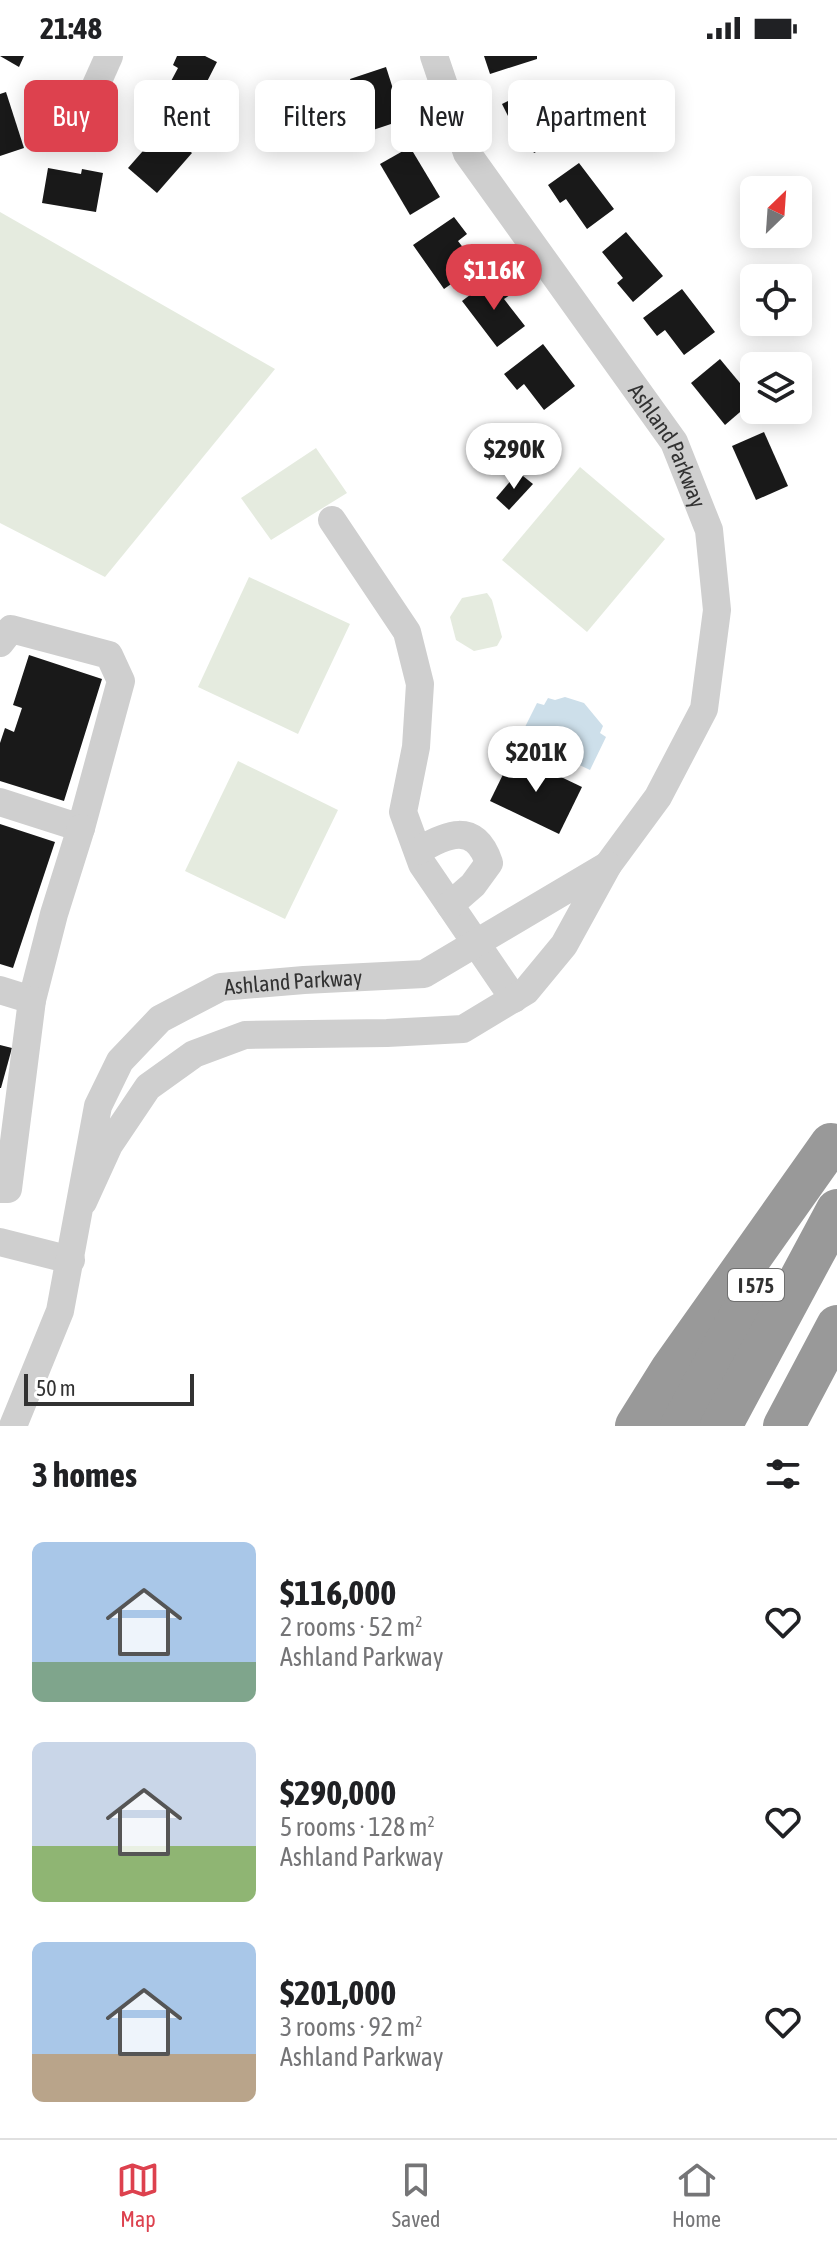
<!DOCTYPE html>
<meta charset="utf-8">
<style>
body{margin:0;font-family:"Asap Condensed",sans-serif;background:#f2f2f2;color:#202124;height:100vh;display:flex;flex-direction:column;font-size:30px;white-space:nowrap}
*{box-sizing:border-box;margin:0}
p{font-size:26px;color:#757577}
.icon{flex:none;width:44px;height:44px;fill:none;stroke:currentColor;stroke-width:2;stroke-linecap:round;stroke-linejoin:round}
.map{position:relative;height:1370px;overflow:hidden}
.side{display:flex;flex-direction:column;background:#fff;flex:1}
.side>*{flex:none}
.guide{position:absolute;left:24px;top:24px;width:790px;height:72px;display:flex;gap:16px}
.needle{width:52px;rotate:25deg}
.fabs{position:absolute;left:740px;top:120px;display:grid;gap:16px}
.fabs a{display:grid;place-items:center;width:72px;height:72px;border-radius:12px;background:#fff;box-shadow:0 4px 20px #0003;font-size:40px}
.scale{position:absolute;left:24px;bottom:20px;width:170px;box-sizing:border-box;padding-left:8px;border:4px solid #323232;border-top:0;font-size:22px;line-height:28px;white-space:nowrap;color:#323232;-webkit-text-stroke:6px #fff;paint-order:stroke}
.price{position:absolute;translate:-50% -68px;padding:0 18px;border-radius:28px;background:#fff;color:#222;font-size:26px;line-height:52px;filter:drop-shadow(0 2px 4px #0008)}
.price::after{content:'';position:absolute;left:50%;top:48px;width:24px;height:18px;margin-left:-12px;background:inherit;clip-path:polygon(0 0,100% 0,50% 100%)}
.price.selected{background:#dd414e;color:#fff}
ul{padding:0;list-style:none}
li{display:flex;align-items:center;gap:24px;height:200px;padding:0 32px}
li span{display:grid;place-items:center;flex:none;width:224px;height:160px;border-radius:12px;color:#555}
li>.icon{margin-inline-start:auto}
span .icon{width:96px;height:96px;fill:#fffc;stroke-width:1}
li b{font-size:34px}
h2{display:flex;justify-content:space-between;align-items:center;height:96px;padding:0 32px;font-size:34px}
.chip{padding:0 28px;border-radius:12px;background:#fff;box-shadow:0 4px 20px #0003;font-size:28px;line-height:72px}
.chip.selected{background:#dd414e;color:#fff}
.status{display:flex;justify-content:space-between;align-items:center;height:56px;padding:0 40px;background:#fff;direction:ltr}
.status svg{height:22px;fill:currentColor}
.tab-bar{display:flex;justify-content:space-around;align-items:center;height:112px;border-top:2px solid #e0e0e0;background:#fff;font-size:22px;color:#757577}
.tab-bar a{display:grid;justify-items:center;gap:4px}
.tab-bar .selected{color:#dd414e}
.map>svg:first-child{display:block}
</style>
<div class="status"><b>21:48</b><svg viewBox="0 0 49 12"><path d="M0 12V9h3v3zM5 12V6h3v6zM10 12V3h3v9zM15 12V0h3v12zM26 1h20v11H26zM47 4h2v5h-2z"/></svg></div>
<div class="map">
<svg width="837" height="1370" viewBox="0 0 837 1370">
<rect width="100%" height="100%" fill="#fff"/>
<g fill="#e5ebdf">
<polygon points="0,156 275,313 105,521 0,467"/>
<polygon points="316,392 347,437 271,484 241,442"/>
<polygon points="580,411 665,483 587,576 502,504"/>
<polygon points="249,521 350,568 298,678 198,631"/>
<polygon points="487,537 492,544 502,581 497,590 474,595 456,584 450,561 462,542"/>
<polygon points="238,705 338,754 285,863 185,815"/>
</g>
<polygon fill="#cddfea" points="565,641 584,647 603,670 600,677 606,681 590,714 571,705 560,706 550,702 539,688 521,679 537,647 544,649 548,642 555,644"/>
<g fill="#191919">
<polygon points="0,0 24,0 19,11"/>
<polygon points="177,0 205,0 217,6 190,59 161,44 178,12 173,9"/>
<polygon points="484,0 537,0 537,3 490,18"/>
<polygon points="386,11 403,64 367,76 350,23"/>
<polygon points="537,30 546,46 552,43 562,63 556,66 564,82 534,97 517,65 512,68 502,48"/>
<polygon points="6,36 24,92 0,100 0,38"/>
<polygon points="163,72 192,97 157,137 128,112"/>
<polygon points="410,91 440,141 410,159 380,108"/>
<polygon points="579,107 614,153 587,173 566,143 560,147 548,129"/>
<polygon points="48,112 81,118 82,113 103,117 96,156 42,147"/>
<polygon points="454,161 467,178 458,185 477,210 444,233 413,189"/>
<polygon points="626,176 663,220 633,246 617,227 623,222 602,196"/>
<polygon points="495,220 510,239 504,243 525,270 497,291 462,245"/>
<polygon points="682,233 715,276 684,299 665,274 657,280 643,262"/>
<polygon points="543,288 575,330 544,354 524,328 517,334 504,318"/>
<polygon points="720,303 754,344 725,369 691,327"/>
<polygon points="764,376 788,430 756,444 732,390"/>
<polygon points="518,416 533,428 509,454 496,442"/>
<polygon points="29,599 102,623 64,745 0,725 0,687 5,672 14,676 22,652 13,649"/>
<polygon points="513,698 582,731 559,778 490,745"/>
<polygon points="0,768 55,786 13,912 0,908"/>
<polygon points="0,989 12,992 1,1032 0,1032"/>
</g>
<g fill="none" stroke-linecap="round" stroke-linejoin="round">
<g stroke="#cfcfcf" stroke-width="28">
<path id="s1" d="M434,0L467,97L674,386L709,474L717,554L704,653L658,741L608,809"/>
<polyline points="89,45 109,0"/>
<polyline points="332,464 407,576 420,628 416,691 403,756 422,808 514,943"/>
<polyline points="0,587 11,573 109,599 121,625 81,772 0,746"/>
<path d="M418,795C446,778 475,765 489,807L473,829L450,849"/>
<polyline points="0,934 32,944 54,858 81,772"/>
<polyline points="0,1133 8,1133 32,944"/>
<polyline points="0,1186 71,1204"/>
<path id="s2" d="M13,1370L60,1255L98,1050L120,1005L160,963L221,931L304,924L424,918L608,809L564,889L526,935L463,973L387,977L245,979L194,998L148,1031L109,1089L83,1146"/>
</g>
<g stroke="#999" stroke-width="42">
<polyline points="636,1370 671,1314 831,1088"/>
<polyline points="681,1370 750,1241"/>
<polyline points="721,1370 837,1154"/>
<polyline points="784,1370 837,1270"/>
</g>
</g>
<g text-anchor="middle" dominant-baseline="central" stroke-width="8" stroke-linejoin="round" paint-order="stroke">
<rect fill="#fff" stroke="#707070" stroke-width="2" x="728" y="1213" width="56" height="32" rx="6"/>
<g font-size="20" font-weight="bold" fill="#323232">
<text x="756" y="1229">I 575</text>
</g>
<g font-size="22" fill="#323232" stroke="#fff">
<text stroke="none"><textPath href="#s1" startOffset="458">Ashland Parkway</textPath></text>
<text stroke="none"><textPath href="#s2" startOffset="582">Ashland Parkway</textPath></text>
</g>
</g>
</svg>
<div class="fabs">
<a><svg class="needle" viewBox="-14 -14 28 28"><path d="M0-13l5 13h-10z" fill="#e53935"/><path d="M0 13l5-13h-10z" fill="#757577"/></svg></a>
<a><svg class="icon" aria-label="locate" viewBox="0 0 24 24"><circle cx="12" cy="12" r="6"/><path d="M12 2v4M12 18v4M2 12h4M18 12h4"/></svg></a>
<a><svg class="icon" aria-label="layers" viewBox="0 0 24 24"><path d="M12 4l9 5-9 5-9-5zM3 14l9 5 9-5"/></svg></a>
</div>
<div class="scale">50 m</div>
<b class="price selected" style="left:494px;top:256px">$116K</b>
<b class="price" style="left:514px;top:435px">$290K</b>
<b class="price" style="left:536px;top:738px">$201K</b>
<div class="guide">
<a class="chip selected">Buy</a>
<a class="chip">Rent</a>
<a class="chip">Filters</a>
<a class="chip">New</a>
<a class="chip">Apartment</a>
</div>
</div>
<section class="side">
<h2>3 homes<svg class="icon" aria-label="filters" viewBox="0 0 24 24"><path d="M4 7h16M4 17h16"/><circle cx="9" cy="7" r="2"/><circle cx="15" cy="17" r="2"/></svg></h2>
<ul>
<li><span style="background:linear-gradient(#a9c7e8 75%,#7fa58c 0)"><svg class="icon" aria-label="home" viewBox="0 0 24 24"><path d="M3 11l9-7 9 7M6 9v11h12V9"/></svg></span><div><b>$116,000</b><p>2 rooms · 52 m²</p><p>Ashland Parkway</p></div><svg class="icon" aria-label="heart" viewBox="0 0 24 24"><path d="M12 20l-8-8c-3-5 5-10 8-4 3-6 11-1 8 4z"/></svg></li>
<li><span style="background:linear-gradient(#c9d6e8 65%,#8fb573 0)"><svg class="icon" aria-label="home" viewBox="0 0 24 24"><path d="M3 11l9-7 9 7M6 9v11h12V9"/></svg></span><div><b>$290,000</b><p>5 rooms · 128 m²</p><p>Ashland Parkway</p></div><svg class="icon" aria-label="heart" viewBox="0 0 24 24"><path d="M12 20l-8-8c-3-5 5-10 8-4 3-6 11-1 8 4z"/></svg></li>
<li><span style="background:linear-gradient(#a9c7e8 70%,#b9a48a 0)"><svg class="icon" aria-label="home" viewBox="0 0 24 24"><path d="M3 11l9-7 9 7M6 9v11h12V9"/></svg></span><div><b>$201,000</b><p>3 rooms · 92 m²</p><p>Ashland Parkway</p></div><svg class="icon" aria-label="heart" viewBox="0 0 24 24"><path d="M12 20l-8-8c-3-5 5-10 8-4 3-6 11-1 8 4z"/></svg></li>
</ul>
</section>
<nav class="tab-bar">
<a class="selected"><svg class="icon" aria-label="map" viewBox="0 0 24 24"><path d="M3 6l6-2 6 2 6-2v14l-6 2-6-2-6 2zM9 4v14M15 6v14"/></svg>Map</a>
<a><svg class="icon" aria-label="saved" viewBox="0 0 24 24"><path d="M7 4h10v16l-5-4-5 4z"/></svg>Saved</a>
<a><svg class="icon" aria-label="home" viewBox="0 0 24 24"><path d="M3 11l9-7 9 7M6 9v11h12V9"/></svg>Home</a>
</nav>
